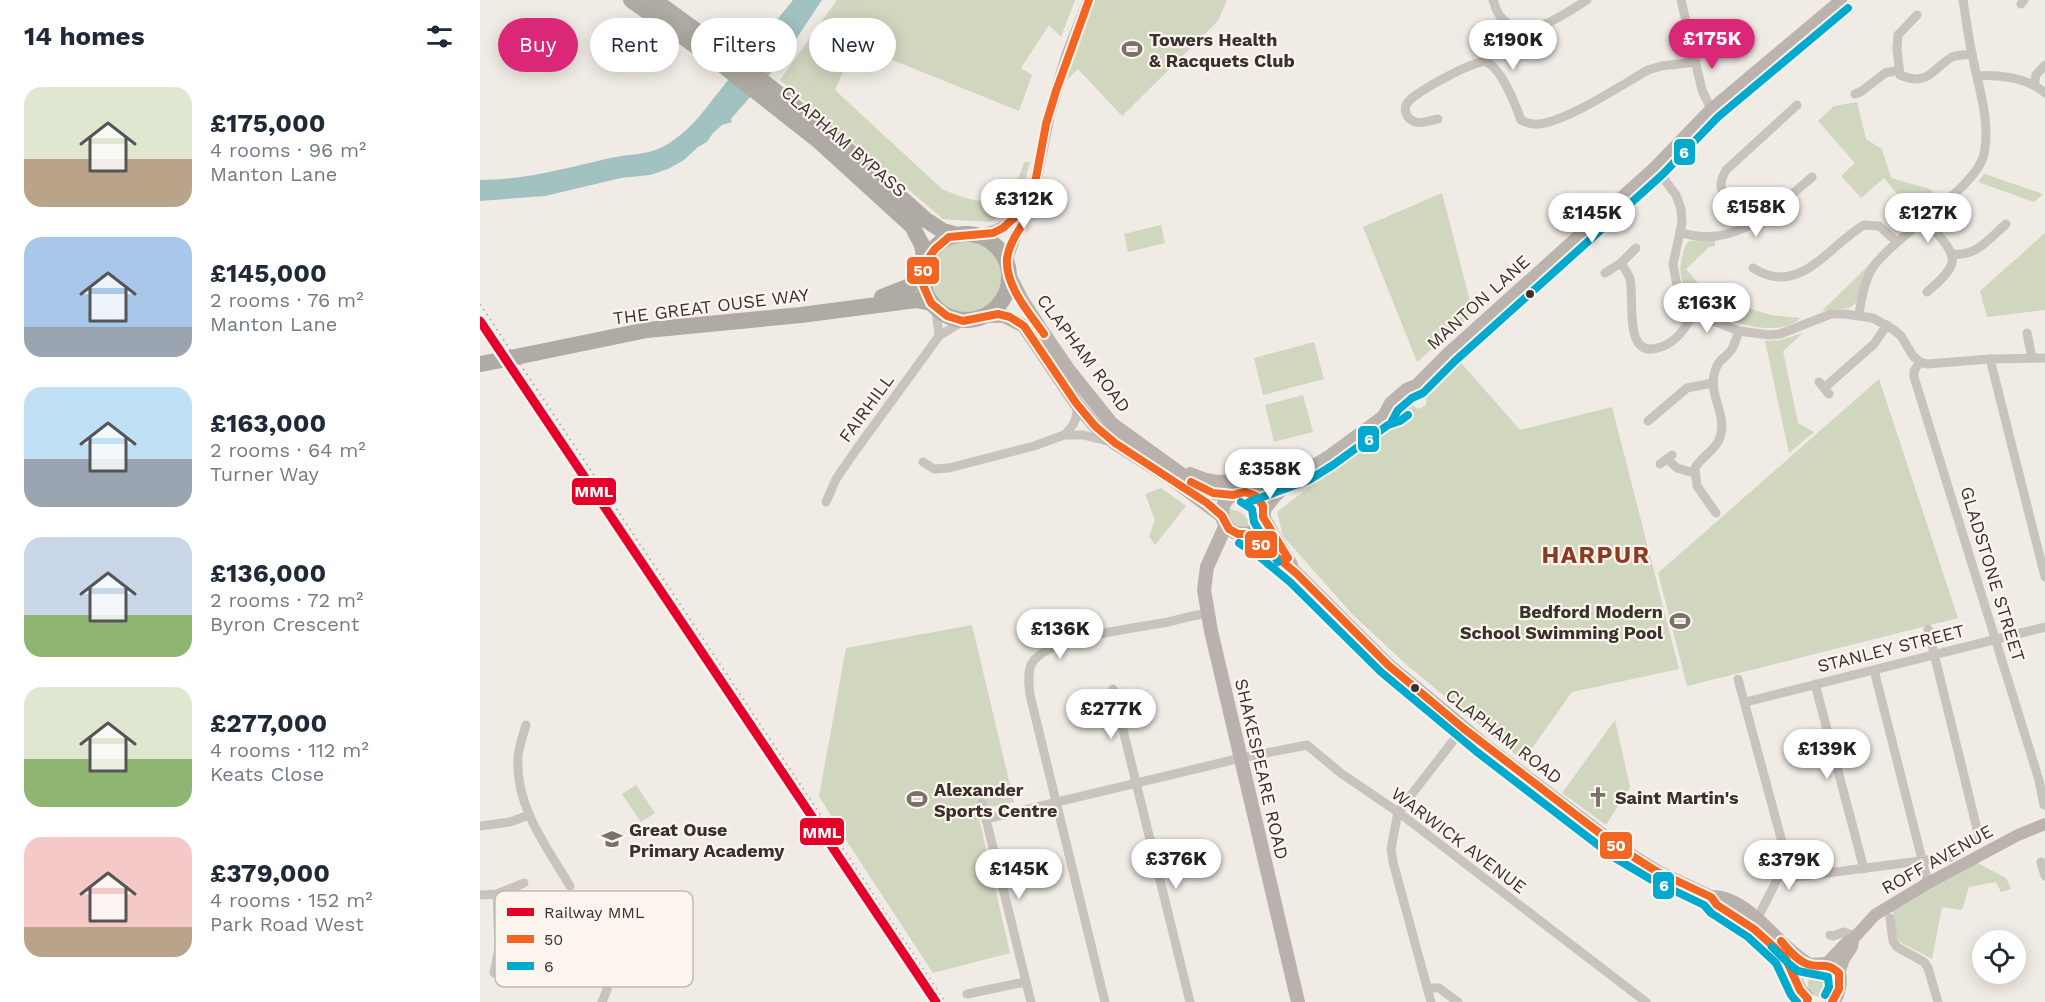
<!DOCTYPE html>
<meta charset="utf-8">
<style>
body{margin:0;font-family:"Work Sans",sans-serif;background:#f2f2f3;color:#1f2937;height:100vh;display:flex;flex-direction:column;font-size:22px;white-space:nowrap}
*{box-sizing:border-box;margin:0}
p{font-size:20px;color:#747a83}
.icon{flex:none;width:33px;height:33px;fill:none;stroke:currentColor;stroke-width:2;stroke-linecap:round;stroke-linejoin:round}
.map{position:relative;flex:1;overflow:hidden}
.panel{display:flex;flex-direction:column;background:#fff;width:480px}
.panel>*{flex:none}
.hud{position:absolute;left:18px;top:18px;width:570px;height:54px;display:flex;gap:12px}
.tools{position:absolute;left:1492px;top:930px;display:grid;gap:12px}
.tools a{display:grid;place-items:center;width:54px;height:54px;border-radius:50%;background:#fff;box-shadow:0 3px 15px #0003;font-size:30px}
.price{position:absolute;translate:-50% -51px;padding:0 14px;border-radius:21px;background:#fff;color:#222;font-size:20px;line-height:39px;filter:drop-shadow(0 2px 3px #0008)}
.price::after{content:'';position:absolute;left:50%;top:36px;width:18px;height:14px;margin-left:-9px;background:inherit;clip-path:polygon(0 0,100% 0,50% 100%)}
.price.current{background:#db2777;color:#fff}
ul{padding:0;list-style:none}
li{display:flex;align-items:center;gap:18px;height:150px;padding:0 24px}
li span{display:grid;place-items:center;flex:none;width:168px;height:120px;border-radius:18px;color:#555}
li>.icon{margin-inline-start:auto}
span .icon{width:72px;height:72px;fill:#fffc;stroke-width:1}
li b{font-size:26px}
h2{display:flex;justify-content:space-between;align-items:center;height:72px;padding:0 24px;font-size:26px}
.tag{padding:0 21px;border-radius:27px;background:#fff;box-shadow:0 3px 15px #0003;font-size:21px;line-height:54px}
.tag.current{background:#db2777;color:#fff}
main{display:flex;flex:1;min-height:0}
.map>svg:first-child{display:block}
</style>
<main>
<section class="panel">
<h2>14 homes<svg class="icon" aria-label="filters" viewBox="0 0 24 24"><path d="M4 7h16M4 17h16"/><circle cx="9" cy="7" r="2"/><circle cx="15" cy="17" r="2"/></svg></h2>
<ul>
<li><span style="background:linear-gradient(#dfe7d0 60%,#b9a48a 0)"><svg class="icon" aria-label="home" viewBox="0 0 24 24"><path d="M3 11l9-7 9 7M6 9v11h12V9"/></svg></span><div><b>£175,000</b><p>4 rooms · 96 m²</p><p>Manton Lane</p></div></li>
<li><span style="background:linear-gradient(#a9c7e8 75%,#9aa5b1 0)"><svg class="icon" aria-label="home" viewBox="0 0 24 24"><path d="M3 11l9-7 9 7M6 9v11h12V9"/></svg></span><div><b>£145,000</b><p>2 rooms · 76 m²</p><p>Manton Lane</p></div></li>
<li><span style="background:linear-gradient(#bfe0f5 60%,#9aa5b1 0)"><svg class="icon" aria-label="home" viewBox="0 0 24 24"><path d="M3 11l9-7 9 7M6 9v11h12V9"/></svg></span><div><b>£163,000</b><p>2 rooms · 64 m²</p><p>Turner Way</p></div></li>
<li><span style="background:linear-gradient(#c9d6e8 65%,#8fb573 0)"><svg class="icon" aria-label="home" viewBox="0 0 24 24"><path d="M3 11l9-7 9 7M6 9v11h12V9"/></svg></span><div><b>£136,000</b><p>2 rooms · 72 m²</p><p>Byron Crescent</p></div></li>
<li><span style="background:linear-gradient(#dfe7d0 60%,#8fb573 0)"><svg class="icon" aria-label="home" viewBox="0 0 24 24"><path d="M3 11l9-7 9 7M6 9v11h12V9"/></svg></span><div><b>£277,000</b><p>4 rooms · 112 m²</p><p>Keats Close</p></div></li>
<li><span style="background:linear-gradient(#f6c9c9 75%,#b9a48a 0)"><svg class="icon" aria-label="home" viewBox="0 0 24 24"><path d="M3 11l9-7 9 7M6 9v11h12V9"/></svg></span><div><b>£379,000</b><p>4 rooms · 152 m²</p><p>Park Road West</p></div></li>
</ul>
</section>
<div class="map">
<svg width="1565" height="1002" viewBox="0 0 1565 1002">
<rect width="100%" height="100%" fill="#f0ebe5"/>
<g fill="#d1d6bf">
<path d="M357,0H595L581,37L569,25L541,68L552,75L539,111L375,45L355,90L462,189C486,200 518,211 535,184C539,178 542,169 544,162H550L538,206L510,222L463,219L300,80Z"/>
<polygon points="612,0 747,0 738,21 642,116 598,69 581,85"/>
<polygon points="1377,102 1386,139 1402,149 1411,178 1450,189 1457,197 1445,205 1445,212 1426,229 1417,230 1410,226 1429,208 1404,178 1381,198 1361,176 1375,163 1338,121 1354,106"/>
<polygon points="1504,174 1505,174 1563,194 1554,202 1498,182"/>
<polygon points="962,193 993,313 937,362 883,227"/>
<polygon points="681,225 685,243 648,252 644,234"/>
<polygon points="1565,233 1565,310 1507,317 1500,291"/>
<path d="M1235,240V246L1229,247L1206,269L1224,290L1232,297L1291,315L1320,318C1301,340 1240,321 1220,307C1206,297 1198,278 1201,262C1203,254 1203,247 1209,241Z"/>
<circle cx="486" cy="277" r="35"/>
<polygon points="1391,263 1375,304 1369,308 1342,311"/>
<polygon points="1323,333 1303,351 1318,423 1334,432 1309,453 1285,341 1300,340"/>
<polygon points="834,342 844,379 783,395 774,358"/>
<polygon points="975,356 1040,430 1132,407 1199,669 1092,692 1043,761 927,665 873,615 803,536 797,512 921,416 932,405 938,409 945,406 947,401 943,394 954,378"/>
<polygon points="1399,379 1478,618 1207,686 1178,573"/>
<polygon points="823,395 833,432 794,442 785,405"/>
<polygon points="681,488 706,506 675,545 669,536 675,520 665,494"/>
<polygon points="748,508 762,513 774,526 767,530 756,529 747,519"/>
<polygon points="492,625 534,802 497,810 530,953 453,973 366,840 339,796 366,648"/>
<polygon points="1135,720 1150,787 1126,825 1082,793"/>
<polygon points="156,785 175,813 161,822 142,794"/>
<polygon points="1494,861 1526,878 1531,889 1521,892 1516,882 1489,887 1482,910 1462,907 1452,959 1420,942 1415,937 1413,910"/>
<circle cx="1341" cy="984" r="13"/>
</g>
<path fill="#a1c2c1" d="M313,0H342L303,59L251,119L252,122L242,125L233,133L227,142L218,147L204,160L188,169L170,175L141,178L65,196L0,201V180C43,180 88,168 130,158C155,153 173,156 195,139C213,127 227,106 241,89C265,59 289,30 313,0Z"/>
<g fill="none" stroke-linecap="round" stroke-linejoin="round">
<g stroke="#c9c3be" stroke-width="9">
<path d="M1013,0C1015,6 1017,13 1021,17C1044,46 1084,14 1107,0"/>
<polyline points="1201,0 1222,90 1231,109"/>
<polyline points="1541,4 1544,0"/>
<path d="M1437,15L1418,35L1417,49L1420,75C1448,87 1452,69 1472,57C1477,55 1486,55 1492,54"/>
<path d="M1497,76C1520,74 1548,78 1565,93"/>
<polyline points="1554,85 1556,75 1565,65"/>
<polyline points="1375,94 1382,91 1405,73 1419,70"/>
<path d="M958,119C951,120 942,124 936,122C926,120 922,108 929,101C937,92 995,59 1006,62C1021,67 1036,106 1041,120C1047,123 1052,125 1059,124C1089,120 1140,86 1168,70L1181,66L1216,62"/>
<polyline points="1175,167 1196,195 1201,209 1202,223 1193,264 1198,291 1213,313 1259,331 1289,335 1300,334 1351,314 1365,314 1393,318 1414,330 1421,336 1433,356 1440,362 1447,364 1510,359 1565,358"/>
<path d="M1445,218C1473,255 1488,258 1447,292"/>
<path d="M1264,228C1258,217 1240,195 1241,184C1241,179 1244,174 1246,170L1317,105"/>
<path d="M1200,232C1253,251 1295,209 1332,177"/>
<path d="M1473,254C1496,257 1510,238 1526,224"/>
<path d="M1141,263C1144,268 1148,273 1150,279C1155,299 1142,361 1181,347C1196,342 1207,327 1213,313"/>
<path d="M1273,268C1320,298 1349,245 1384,225L1399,226L1417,242"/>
<polyline points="1125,273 1141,263 1156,248"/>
<polyline points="456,309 459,336"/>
<path d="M1379,315C1381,299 1384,281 1393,267C1417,234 1497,188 1504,154C1511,121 1498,86 1492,54C1488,36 1486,18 1483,0"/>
<polyline points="1547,333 1552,358"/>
<polyline points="1510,359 1565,577"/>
<polyline points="1440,362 1434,371 1434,377 1559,780 1564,805"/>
<polyline points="1339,382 1349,394"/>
<polyline points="1344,388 1394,344 1407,325"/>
<polyline points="1168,421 1207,388 1233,383"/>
<path d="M584,435C594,426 599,417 596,403"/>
<polyline points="1187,459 1197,468 1214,473"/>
<polyline points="443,462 454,469 469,468 554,446 584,435 603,435 631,442"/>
<polyline points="1180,464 1192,455"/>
<polyline points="346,502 356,479 376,450 459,336 483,321"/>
<path d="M1236,513L1217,486L1215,468C1221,457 1234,451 1239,440C1249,418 1229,396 1234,375C1238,357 1244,361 1252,349C1255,343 1257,337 1259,331"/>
<polyline points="1448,629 1499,837"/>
<polyline points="1394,670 1448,883"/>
<polyline points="1258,679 1305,853 1300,874 1277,919"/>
<polyline points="1335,684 1384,869"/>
<polyline points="633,689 710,1002"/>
<polyline points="1266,702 1565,627"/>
<path d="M46,725C43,735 39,746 38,757C35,806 66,846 90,886"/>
<polyline points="502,803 551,1002"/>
<polyline points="506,819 761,758 827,745 862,774 918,812 1166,1002"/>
<polyline points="0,826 30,822 49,815"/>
<polyline points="1561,862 1565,876"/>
<polyline points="1300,874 1309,877 1324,876 1471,857"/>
<polyline points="17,894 19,948 82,969 132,967"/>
<polyline points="0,895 17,894 44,883"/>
<path d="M99,898C124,935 143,957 122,1002"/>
<polyline points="1410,918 1413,941 1417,947 1444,962 1448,968 1458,1002"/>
<polyline points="1350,935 1353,936 1364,932 1375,936"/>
<polyline points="64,963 71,939 78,930"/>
<polyline points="14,973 19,948"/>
<polyline points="947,988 959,988 978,1002"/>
<polyline points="487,994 545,982"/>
<path d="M625,1002L550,695C549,686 547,672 552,663C568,637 658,628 688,622C702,619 714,614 729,614"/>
<polyline points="951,1002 913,862 911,849 918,812 983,728"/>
</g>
<g stroke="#bab3ae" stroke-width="12">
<path d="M495,235C526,232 540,219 551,190"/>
<polyline points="526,262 536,234 553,209 556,178 569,115 587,56 609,0"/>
<polyline points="903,416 910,403 926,389 936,385 968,353 1175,167 1231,109 1361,0"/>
<polyline points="765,492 797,481"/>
<polyline points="784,511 797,495 824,471 847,457 903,416 915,412 933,396 936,385"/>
<polyline points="1346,964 1368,941"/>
<polyline points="1359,973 1364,959 1372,947 1373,939 1395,915 1448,883 1538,835 1565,824"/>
</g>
<g stroke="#b8b1ad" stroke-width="14">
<polyline points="529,275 542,300 562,331 588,369 632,424 719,487 733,493 753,495"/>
<polyline points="504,316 524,316 544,326 596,403 615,426 635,443 692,479 742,516"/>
<polyline points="710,474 726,480 737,482 803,478"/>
<circle cx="763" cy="513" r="21"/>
<polyline points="783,517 811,565"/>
<polyline points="746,525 727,567 724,590 731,631 818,1002"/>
<polyline points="765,534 781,544 817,574 908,665 1003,744 1141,849 1176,871 1231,897 1237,905 1274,929 1305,957 1320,990 1326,996"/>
<path d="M1231,897C1268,895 1299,949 1330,965"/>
<path d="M1325,970L1330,965L1346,964L1359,973C1361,981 1359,997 1352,1002"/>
</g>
<g stroke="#afaaa4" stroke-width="16">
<polyline points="151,0 241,64 340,142 432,226 442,245 445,263"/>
<polyline points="174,0 247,53 352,136 446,220 463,231 477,235"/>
<circle cx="486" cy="277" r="43"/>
<polyline points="402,297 430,286 442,274"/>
<polyline points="55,353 167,330 321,315 436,300 451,303"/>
</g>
<polyline stroke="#b1aca8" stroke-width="2" stroke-dasharray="1.5 4.5" stroke-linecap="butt" points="0,304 465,1002"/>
<polyline stroke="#afaaa4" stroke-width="16" points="1,364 55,353"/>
<g stroke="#fbf5ee" stroke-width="12">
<g id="bus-1">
<polyline points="609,0 576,91 566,124 556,178 547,199 535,217 523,228 513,233 469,237 455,249 445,263 442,274 443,285 451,303 467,316 483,321 518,314 530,317 544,326 596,403 615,426 635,443 727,503 742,516 749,529 758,534 765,534 785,547 817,574 908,665 983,728 1109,825 1141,849 1176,871 1231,897 1237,905 1274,929 1305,957 1320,990 1328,999 1327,1002"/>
<path d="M550,213C541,227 529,242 527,259C525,286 550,314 564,334"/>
<polyline points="711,482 733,493 753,495 765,492 776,496 783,506 783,517 808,558"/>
<path d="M1301,941C1308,949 1316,960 1327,964C1340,969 1346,961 1359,973V989L1352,1002"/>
</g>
</g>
<g stroke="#fbf5ee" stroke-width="12">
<g id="bus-2">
<polyline points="912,421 918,410 932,398 943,393 975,361 1182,175 1238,117 1368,8"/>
<polyline points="761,502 772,509 774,522 798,562"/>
<polyline points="769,502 829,480 853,465 908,425 920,421 928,415"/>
<polyline points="759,543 775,553 810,582 901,672 997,752 1135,858 1172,880 1224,905 1231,913 1268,937 1296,963 1311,995 1317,1002"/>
<polyline points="1292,947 1309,964 1318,971 1348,977 1349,987 1345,995"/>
</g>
</g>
<use href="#bus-1" stroke="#f26522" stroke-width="8"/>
<use href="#bus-2" stroke="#00a9ce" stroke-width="8"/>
<g stroke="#fbf5ee" stroke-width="14">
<polyline id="rail-1" points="0,321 456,1002"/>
</g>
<use href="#rail-1" stroke="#e4002b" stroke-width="9"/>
</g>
<defs>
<g id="stadium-bare" transform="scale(1.62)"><path d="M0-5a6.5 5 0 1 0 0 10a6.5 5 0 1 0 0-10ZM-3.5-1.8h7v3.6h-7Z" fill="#7a716c" stroke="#fbf5ee" stroke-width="2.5" paint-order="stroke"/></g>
<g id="church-bare" transform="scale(1.62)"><path d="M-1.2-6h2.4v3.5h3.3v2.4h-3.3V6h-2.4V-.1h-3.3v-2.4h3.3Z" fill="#7a716c" stroke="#fbf5ee" stroke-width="2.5" paint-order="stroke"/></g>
<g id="school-bare" transform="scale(1.62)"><path d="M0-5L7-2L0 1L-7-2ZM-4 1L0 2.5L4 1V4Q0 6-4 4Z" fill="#7a716c" stroke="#fbf5ee" stroke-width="2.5" paint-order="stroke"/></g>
</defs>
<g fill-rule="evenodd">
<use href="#stadium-bare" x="652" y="49"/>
<use href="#stadium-bare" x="1200" y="621"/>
<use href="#church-bare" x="1118" y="797"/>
<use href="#stadium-bare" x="437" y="799"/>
<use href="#school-bare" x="132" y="839"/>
</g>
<g fill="#3b302b" stroke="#fbf5ee" stroke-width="2">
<circle cx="1050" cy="294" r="5"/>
<circle cx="935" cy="688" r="5"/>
</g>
<g text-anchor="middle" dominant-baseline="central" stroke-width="4.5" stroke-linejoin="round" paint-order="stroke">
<g font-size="18" font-weight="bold" fill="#3b302b" stroke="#fbf5ee" text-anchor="start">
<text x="669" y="39">Towers Health<tspan x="669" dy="21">&amp; Racquets Club</tspan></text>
<text x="1183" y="611" text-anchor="end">Bedford Modern<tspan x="1183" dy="21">School Swimming Pool</tspan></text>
<text x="454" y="789">Alexander<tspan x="454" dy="21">Sports Centre</tspan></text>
<text x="1135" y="797">Saint Martin's</text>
<text x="149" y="829">Great Ouse<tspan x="149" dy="21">Primary Academy</tspan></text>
</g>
<g font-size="18" fill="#3b302b" stroke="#fbf5ee">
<text transform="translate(364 141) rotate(41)">CLAPHAM BYPASS</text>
<text transform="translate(998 302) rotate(-42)">MANTON LANE</text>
<text transform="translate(231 306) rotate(-7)">THE GREAT OUSE WAY</text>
<text transform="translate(604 353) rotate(53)">CLAPHAM ROAD</text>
<text transform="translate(386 408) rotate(-54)">FAIRHILL</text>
<text transform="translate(1513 574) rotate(73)">GLADSTONE STREET</text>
<text transform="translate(1411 648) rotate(-14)">STANLEY STREET</text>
<text transform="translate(1024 736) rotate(38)">CLAPHAM ROAD</text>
<text transform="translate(782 769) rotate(77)">SHAKESPEARE ROAD</text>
<text transform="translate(979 840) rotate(37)">WARWICK AVENUE</text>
<text transform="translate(1457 859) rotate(-29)">ROFF AVENUE</text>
</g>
<g font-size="24" font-weight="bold" letter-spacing="1.5" fill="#8c3b22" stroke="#fbf5ee">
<text x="1116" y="555">HARPUR</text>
</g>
</g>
<rect x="15" y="891" width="198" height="96" rx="9" fill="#fbf5ee" stroke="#c1bab4" stroke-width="1.5"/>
<rect x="27" y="908" width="27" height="8" fill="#e4002b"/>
<rect x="27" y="935" width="27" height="8" fill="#f26522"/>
<rect x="27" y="962" width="27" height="8" fill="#00a9ce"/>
<g font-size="16" fill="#3b302b">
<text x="64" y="918">Railway MML</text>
<text x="64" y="945">50</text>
<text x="64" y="972">6</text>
</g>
<g stroke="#fbf5ee" stroke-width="2">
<rect x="1193" y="138" width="23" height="28" rx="6" fill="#00a9ce"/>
<rect x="426" y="256" width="34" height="29" rx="6" fill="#f26522"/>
<rect x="877" y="425" width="23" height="28" rx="6" fill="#00a9ce"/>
<rect x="91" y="477" width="46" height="29" rx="6" fill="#e4002b"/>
<rect x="764" y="530" width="34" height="29" rx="6" fill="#f26522"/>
<rect x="319" y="817" width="46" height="29" rx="6" fill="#e4002b"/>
<rect x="1119" y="831" width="34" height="29" rx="6" fill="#f26522"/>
<rect x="1172" y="871" width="23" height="29" rx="6" fill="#00a9ce"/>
</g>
<g font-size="16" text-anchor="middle" font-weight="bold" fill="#fff">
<text x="1204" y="158">6</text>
<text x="443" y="276">50</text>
<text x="889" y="445">6</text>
<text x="114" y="497">MML</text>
<text x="781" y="550">50</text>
<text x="342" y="838">MML</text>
<text x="1136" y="851">50</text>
<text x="1184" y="891">6</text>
</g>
</svg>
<div class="tools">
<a><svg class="icon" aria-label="locate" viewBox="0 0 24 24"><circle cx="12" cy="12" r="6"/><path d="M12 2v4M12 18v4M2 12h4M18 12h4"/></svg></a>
</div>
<b class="price current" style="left:1232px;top:70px">£175K</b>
<b class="price" style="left:1033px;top:71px">£190K</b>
<b class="price" style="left:544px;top:230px">£312K</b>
<b class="price" style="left:1276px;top:238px">£158K</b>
<b class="price" style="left:1112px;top:244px">£145K</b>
<b class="price" style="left:1448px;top:244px">£127K</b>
<b class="price" style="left:1227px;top:334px">£163K</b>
<b class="price" style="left:790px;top:500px">£358K</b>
<b class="price" style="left:580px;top:660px">£136K</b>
<b class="price" style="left:631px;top:740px">£277K</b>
<b class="price" style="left:1347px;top:780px">£139K</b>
<b class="price" style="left:696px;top:890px">£376K</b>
<b class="price" style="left:1309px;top:891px">£379K</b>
<b class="price" style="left:539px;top:900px">£145K</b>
<div class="hud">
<a class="tag current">Buy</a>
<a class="tag">Rent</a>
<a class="tag">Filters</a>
<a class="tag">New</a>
</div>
</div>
</main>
